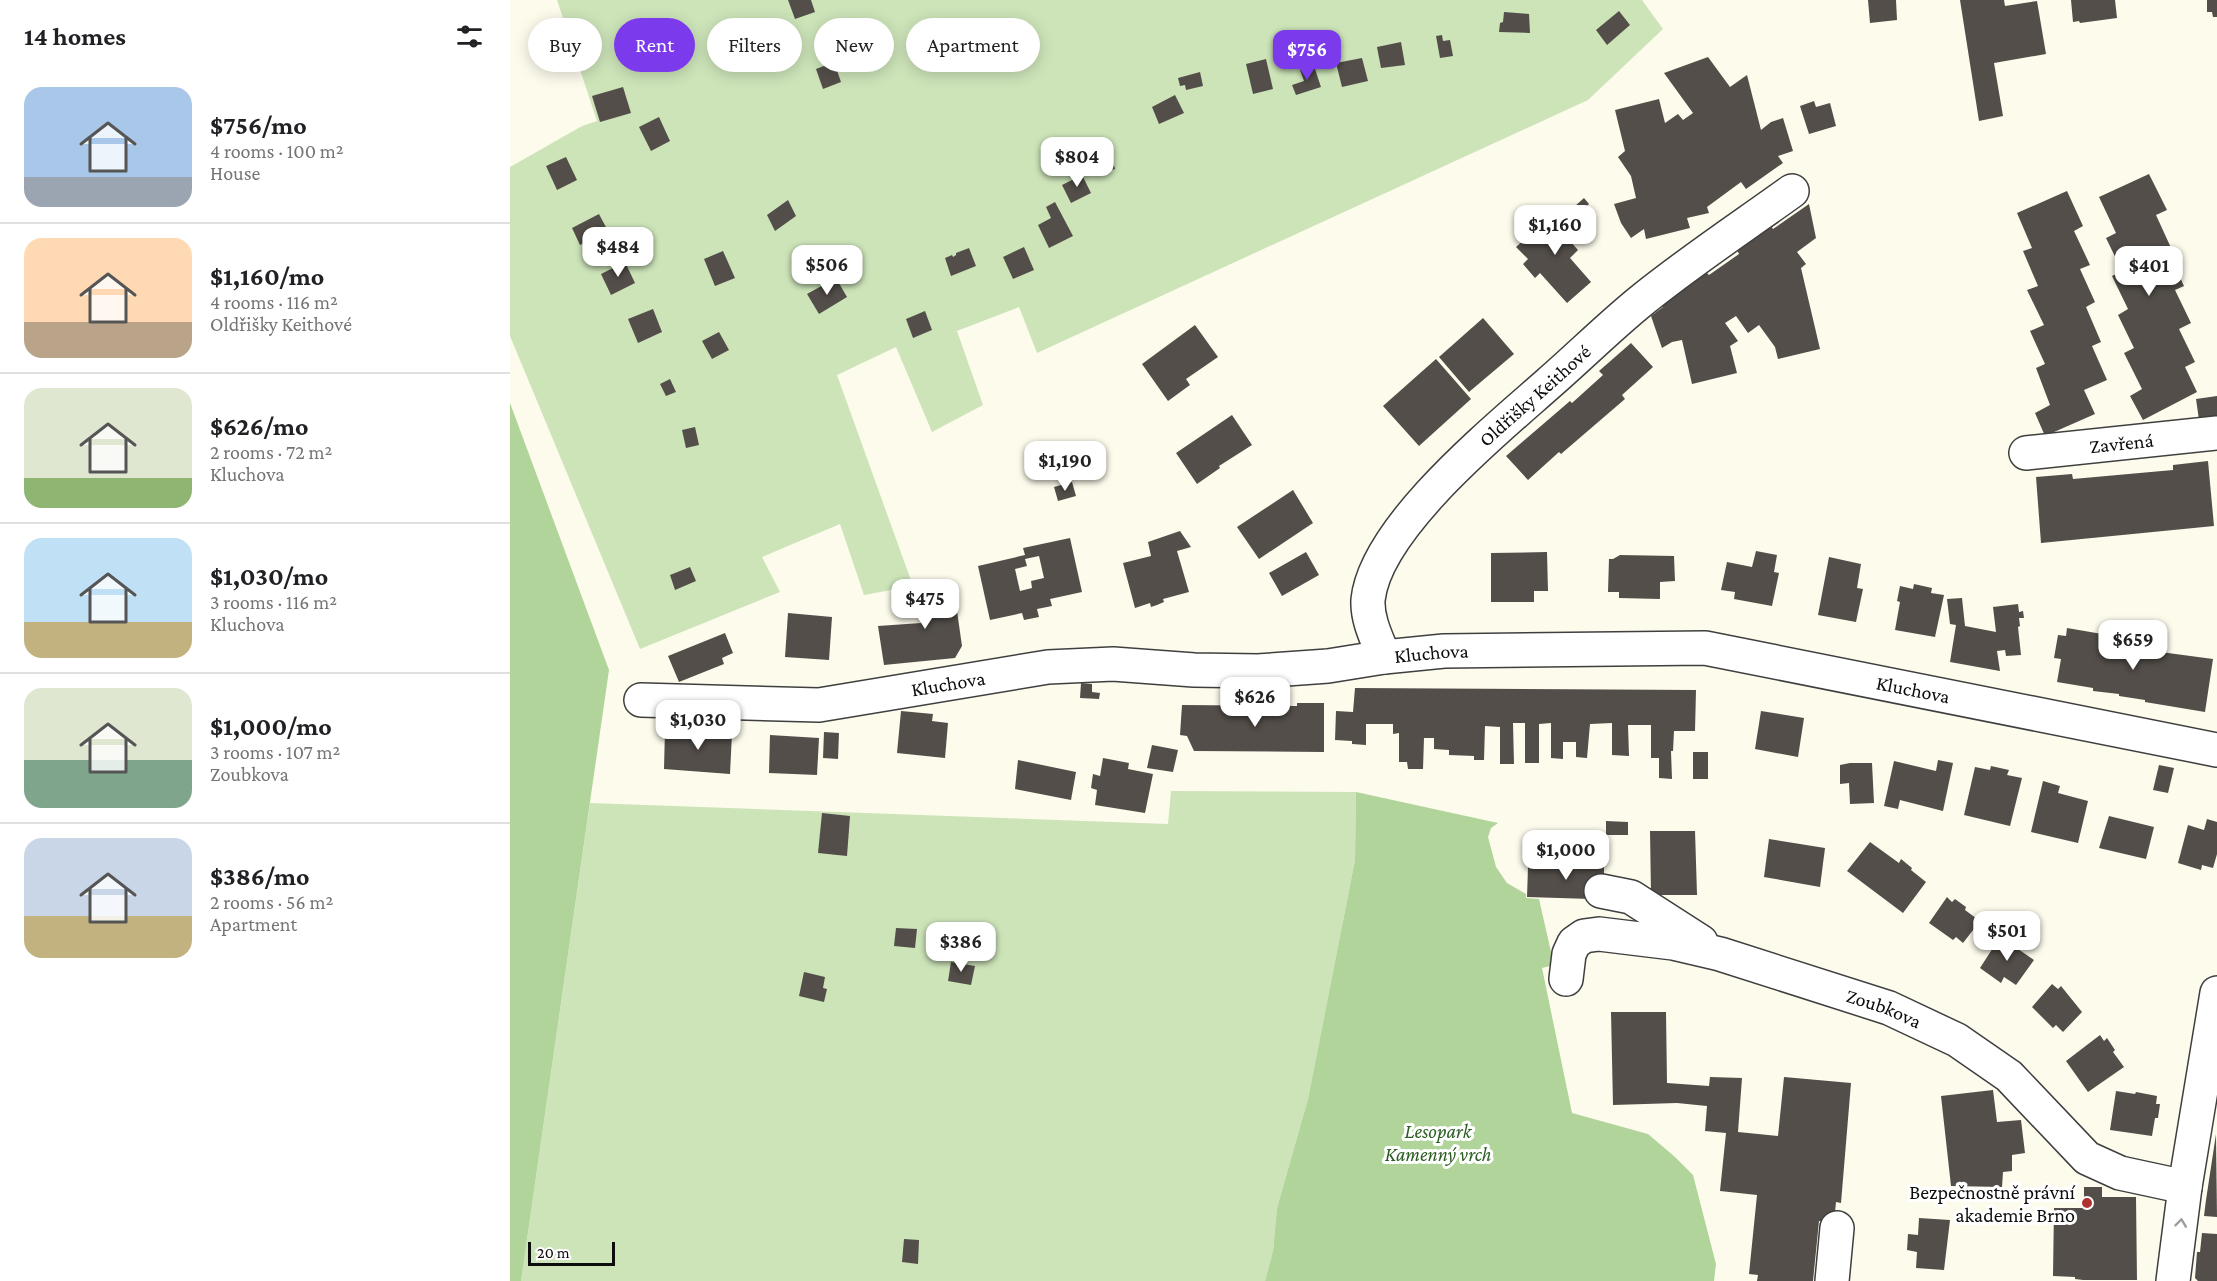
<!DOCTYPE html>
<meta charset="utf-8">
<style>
body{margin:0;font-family:"Crimson Pro",serif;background:#f6f6f6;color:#202124;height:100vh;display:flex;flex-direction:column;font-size:22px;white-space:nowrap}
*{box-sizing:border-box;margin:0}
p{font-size:20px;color:#757577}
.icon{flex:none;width:33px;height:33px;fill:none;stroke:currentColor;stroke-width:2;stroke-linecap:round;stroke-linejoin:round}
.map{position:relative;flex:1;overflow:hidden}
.drawer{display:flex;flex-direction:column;background:#fff;width:510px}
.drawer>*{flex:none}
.top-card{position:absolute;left:18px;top:18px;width:570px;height:54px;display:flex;gap:12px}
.scale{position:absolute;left:18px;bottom:15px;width:87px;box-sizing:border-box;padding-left:6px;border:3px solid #0c0c0c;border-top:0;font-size:16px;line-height:21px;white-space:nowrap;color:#0c0c0c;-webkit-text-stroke:4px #fff;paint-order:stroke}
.price{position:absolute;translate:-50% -51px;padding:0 14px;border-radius:12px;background:#fff;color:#222;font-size:20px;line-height:39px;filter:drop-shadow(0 2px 3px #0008)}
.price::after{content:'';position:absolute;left:50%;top:36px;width:18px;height:14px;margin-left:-9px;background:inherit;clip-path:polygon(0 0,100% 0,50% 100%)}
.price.on{background:#7c3aed;color:#fff}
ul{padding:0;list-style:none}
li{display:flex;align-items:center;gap:18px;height:150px;padding:0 24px}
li+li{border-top:2px solid #e0e0e0}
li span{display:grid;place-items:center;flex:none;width:168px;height:120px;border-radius:18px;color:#555}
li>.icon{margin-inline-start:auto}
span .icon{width:72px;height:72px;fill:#fffc;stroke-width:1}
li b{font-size:26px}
h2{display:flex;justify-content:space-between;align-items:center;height:72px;padding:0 24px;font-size:26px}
.chip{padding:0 21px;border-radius:27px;background:#fff;box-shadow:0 3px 15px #0003;font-size:21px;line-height:54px}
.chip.on{background:#7c3aed;color:#fff}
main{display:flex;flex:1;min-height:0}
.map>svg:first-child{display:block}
</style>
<main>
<section class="drawer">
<h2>14 homes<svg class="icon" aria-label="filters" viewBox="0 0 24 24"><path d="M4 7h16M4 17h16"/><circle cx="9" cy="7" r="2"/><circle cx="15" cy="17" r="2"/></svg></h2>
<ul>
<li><span style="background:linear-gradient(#a9c7e8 75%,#9aa5b1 0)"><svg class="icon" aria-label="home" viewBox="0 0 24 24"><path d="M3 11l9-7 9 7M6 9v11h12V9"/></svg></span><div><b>$756/mo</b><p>4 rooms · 100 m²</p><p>House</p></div></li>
<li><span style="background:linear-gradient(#ffd9b3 70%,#b9a48a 0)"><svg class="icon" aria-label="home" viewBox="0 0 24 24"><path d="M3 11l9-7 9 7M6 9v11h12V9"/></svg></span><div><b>$1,160/mo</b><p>4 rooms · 116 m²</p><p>Oldřišky Keithové</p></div></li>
<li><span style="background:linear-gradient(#dfe7d0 75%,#8fb573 0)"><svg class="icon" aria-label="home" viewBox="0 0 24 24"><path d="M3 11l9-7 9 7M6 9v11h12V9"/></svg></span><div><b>$626/mo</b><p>2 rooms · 72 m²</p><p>Kluchova</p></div></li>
<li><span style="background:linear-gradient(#bfe0f5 70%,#c2b280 0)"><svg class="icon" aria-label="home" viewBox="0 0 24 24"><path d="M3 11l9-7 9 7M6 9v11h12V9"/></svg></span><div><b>$1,030/mo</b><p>3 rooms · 116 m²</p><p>Kluchova</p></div></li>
<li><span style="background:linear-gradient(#dfe7d0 60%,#7fa58c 0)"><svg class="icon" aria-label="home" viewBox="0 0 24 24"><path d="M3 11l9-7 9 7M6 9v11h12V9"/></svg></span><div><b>$1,000/mo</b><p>3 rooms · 107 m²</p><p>Zoubkova</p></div></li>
<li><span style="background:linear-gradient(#c9d6e8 65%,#c2b280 0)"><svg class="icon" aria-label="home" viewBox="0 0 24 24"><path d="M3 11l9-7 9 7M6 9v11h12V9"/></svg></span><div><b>$386/mo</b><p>2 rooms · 56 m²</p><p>Apartment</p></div></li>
</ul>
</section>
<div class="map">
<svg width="1707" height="1281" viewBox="0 0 1707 1281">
<rect width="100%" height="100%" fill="#fdfbec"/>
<g fill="#cde4b9">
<polygon points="47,0 1132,0 1153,29 1078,100 527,353 509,307 447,331 473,405 422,432 386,347 327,375 403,586 354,595 330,524 252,557 270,592 130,649 0,336 0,167 72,126 87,121"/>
<polygon points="661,791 846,792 845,860 798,1099 767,1208 763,1251 755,1281 11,1281 80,803 658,824"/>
</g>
<g fill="#b0d49a">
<polygon points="0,403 99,670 11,1281 0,1281"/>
<polygon points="846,792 988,823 981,828 978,837 986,867 997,883 1016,894 1016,898 1029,899 1044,965 1032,968 1062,1113 1138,1134 1165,1157 1183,1175 1206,1264 1204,1281 755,1281 763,1251 767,1208 798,1099 845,860"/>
</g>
<g fill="#534e49" fill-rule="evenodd">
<polygon points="278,0 301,0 305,12 285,19"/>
<polygon points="1358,0 1386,0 1387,20 1360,23"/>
<polygon points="1450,0 1494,0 1495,6 1527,1 1536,54 1484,63 1493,116 1469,121"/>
<polygon points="1561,0 1605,0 1607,18 1570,23 1569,21 1563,22"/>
<polygon points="1697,0 1707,0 1707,17 1703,17 1702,12 1697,12"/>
<polygon points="1109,11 1120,25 1097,45 1086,30"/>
<polygon points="994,12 1019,14 1020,33 989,32 990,23 993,22"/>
<polygon points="932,35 933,41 940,40 943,56 930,58 926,36"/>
<polygon points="891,42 895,65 871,68 867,47"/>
<polygon points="1198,57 1220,87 1237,75 1251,130 1261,122 1273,118 1283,151 1268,156 1273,163 1236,189 1231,182 1197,207 1199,213 1177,218 1180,228 1136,239 1134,229 1121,238 1111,223 1104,204 1126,198 1121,176 1108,157 1115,151 1105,110 1149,99 1155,123 1168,114 1173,120 1183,113 1154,73"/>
<polygon points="852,58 858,81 832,87 826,63"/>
<polygon points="756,59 763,89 743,94 736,64"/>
<polygon points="324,62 331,82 313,89 306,69"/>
<polygon points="804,66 811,87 786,95 782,85 794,81 790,70"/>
<polygon points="690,72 693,86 676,90 675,85 670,86 668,78"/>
<polygon points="113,87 121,113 90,122 82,96"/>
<polygon points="665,95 674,113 649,124 642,107"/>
<polygon points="1304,101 1306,107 1320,103 1326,126 1299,134 1290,106"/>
<polygon points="149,117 160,141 141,151 129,127"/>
<polygon points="588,141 589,145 597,143 605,169 588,174 579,144"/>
<polygon points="56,157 67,180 47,190 36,166"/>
<polygon points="570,171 581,193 561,203 552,185 566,178 564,174"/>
<polygon points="1639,174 1657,210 1646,215 1662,250 1658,252 1674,286 1665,290 1681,323 1669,329 1685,362 1675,367 1687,392 1633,420 1620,396 1632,389 1614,353 1624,348 1608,315 1618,309 1602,276 1612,271 1596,238 1606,233 1589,197"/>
<polygon points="1557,191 1573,226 1564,231 1580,265 1570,269 1585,302 1576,307 1591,342 1582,346 1597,380 1574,390 1585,414 1535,436 1525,413 1540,405 1526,368 1535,364 1520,331 1534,325 1517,290 1528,286 1513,251 1522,248 1507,213"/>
<polygon points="1074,198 1079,204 1050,230 1068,250 1060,258 1081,282 1057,303 1030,273 1025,278 1013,264 1018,259 1006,247 1039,217 1045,224"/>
<polygon points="278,200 286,216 265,231 257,215"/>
<polygon points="545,202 563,236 539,248 528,225 541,218 536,207"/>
<polygon points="1299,204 1306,238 1287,252 1296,264 1291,268 1310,349 1268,359 1265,347 1249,325 1238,333 1226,316 1215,323 1228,341 1220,346 1227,373 1182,384 1172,340 1162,342 1152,348 1141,316 1153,307 1151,304 1196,272 1199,275 1229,254 1227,250 1261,226 1263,229"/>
<polygon points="89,214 98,231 70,245 62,228"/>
<polygon points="514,247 524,270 503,279 493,257"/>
<polygon points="459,248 466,266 441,276 435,258 442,255 443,257 446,255 446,253"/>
<polygon points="213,251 225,278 205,286 194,259"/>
<polygon points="115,262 125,283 101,295 91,274"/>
<polygon points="326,278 337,297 309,314 297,294"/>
<polygon points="143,309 152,332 128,343 118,319"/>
<polygon points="415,311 422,330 403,338 396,319"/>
<polygon points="973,318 1004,354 959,392 929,357"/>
<polygon points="685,325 708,357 676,379 680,385 658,401 632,364"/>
<polygon points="209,332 219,350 202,359 192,341"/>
<polygon points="1121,343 1143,367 1112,395 1115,399 1051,454 1049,452 1018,480 996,456 1060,401 1062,403 1093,375 1089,371"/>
<polygon points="926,359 961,399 909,446 873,406"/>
<polygon points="160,379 166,392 156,396 150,384"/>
<polygon points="1707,396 1707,417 1689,420 1686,399"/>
<polygon points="722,415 742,445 709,466 710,468 687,484 666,453"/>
<polygon points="185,427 189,445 176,448 172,430"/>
<polygon points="1698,461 1704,526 1531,543 1526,477 1562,474 1563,479 1663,470 1663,465"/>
<polygon points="562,482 566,496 548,501 544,487"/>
<polygon points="783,490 803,523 749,559 727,527"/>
<polygon points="670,531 681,547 667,551 679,592 653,599 654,602 647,605 641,607 640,603 625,608 613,563 641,556 638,542"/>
<path d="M560,538L572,592L540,599L542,606L527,609L529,617L514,620L512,613L480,620L468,566L515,555L513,548ZM529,556L534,578L521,581L522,588L510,591L505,569L517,566L515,559Z"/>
<polygon points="1246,551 1267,555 1264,572 1269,573 1262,606 1224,599 1225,592 1211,590 1217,562 1242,567"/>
<polygon points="796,552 809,575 772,596 759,573"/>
<polygon points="1037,552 1038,591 1024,591 1024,602 981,602 981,553"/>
<polygon points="1110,555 1164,556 1165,581 1150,582 1150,599 1109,598 1109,592 1098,592 1099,559 1103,559"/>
<polygon points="1319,557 1351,564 1347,588 1353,589 1346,622 1308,615"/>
<polygon points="180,567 186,581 165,590 160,575"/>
<polygon points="443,583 452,646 445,658 374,665 368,626 411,623 406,589"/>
<polygon points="1404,584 1422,588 1421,593 1434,595 1425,637 1385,630 1390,602 1387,601 1390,586 1403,589"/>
<polygon points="1452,598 1455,626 1486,632 1483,607 1508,604 1509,612 1513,611 1514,618 1509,618 1510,626 1508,627 1511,655 1496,656 1495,650 1487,651 1490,671 1440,662 1446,625 1440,624 1437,599"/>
<polygon points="278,613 322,617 319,660 275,657"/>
<polygon points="1557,628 1592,634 1591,640 1644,649 1643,651 1703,659 1695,712 1635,702 1635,700 1609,696 1609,694 1583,691 1583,688 1547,682 1551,659 1544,658 1548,635 1556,636"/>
<polygon points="215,633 223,653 212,658 214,664 169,682 158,656"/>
<polygon points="571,683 582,684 582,692 590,693 589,699 570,698"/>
<polygon points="845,688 1186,690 1185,731 1164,731 1163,751 1161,751 1162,779 1149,778 1149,758 1141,758 1141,725 1118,725 1119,756 1102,755 1102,723 1080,724 1077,758 1066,757 1066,742 1053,742 1053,759 1041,758 1041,723 1029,724 1029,763 1015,763 1015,723 1003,723 1004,764 990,764 990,727 975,726 974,760 964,760 964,756 939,755 939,750 924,749 924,738 914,738 913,769 898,769 897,762 889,762 889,733 883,734 883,724 856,724 856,745 842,744 842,741 825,740 826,711 843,712"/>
<polygon points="787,703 814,703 814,752 684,751 677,736 670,735 672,705 787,706"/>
<polygon points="391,711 423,714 422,721 438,723 435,758 387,753"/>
<polygon points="1251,711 1294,718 1288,757 1245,749"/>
<polygon points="155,729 222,733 220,774 154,769"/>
<polygon points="314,732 329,733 328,759 313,758"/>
<polygon points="260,735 309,738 307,775 259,773"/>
<polygon points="642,745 668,750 663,772 637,768"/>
<rect x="1183" y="752" width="15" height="27"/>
<polygon points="593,758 619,763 618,769 643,774 635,813 585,805 587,790 581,788 583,774 590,776"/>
<polygon points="508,760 566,772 561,800 505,789"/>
<polygon points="1428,760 1443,763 1433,811 1390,800 1388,809 1374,806 1384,761 1426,771"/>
<polygon points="1340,763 1362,763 1364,803 1340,804 1339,783 1330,784 1330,765"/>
<polygon points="1649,765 1664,768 1658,793 1643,790"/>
<polygon points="1481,766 1499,770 1497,775 1512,778 1500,826 1454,815 1465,767 1480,770"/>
<polygon points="1533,781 1550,786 1548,793 1578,801 1568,843 1521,832"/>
<polygon points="312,813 340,816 337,856 308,853"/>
<polygon points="1599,816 1644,827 1636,859 1589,848"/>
<polygon points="1697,819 1707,822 1707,854 1703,868 1692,865 1691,870 1668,863 1678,825 1694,830"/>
<polygon points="1096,821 1118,822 1118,835 1096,835"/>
<polygon points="1140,831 1185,831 1187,895 1141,895"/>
<polygon points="1259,839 1315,848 1310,887 1254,877"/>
<polygon points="1360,842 1389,863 1391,859 1402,868 1401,870 1416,882 1393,913 1337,871"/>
<polygon points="1074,860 1094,861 1094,881 1081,899 1017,897 1018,867 1074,868"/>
<polygon points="1437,897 1442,902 1445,899 1456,907 1455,910 1470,921 1453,943 1446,937 1443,940 1419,923"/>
<polygon points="386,928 407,929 405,948 384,946"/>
<polygon points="1490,937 1496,941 1499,938 1511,945 1508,949 1524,960 1506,985 1494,977 1491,983 1470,968"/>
<polygon points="441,962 465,966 461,985 438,981"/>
<polygon points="294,972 315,977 313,988 317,989 314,1002 289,996"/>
<polygon points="1542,984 1548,989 1551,986 1572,1012 1553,1032 1546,1025 1543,1028 1522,1007"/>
<polygon points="1101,1012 1156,1012 1157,1083 1199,1086 1200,1077 1232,1078 1228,1132 1268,1136 1274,1077 1341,1083 1331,1203 1326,1202 1324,1223 1309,1221 1303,1281 1247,1281 1248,1275 1239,1274 1247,1195 1210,1191 1216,1133 1195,1131 1197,1106 1167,1103 1103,1105"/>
<polygon points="1590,1035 1594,1041 1597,1038 1605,1050 1603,1052 1614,1067 1578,1092 1556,1061"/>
<polygon points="1483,1090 1487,1122 1511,1120 1515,1153 1502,1155 1502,1171 1493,1172 1492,1187 1441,1186 1431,1096"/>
<polygon points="1606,1091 1625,1094 1626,1092 1647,1096 1646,1104 1650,1104 1648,1118 1645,1118 1642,1136 1600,1130"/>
<polygon points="1706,1134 1707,1217 1694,1216 1696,1200"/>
<polygon points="1574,1187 1592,1187 1592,1197 1626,1197 1627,1280 1573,1280 1565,1279 1565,1277 1543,1276 1544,1208 1574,1208"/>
<polygon points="1409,1218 1440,1220 1434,1270 1406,1268 1407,1252 1397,1250 1398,1234 1408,1235"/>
<polygon points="1692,1233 1707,1234 1707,1281 1688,1281 1685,1278 1687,1252 1690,1252"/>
<polygon points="394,1239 409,1240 408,1264 392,1262"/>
</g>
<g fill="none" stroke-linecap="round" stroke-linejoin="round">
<g stroke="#3f3f3f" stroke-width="36">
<g id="minor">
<path id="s1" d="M1516,453L1707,433"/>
<path id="s2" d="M874,657C867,639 857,620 858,600C865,528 986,430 1039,383C1070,356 1099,327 1131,301C1179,262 1232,227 1282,191"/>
<path id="s3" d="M131,700L309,705L538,667L603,664L684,670L748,671L818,666L874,657L934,651L1195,648L1707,750"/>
<polyline points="1091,891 1121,897 1191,942"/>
<path id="s4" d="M1056,979L1059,954L1064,943L1074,936L1089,934L1163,943L1210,954L1379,1008L1447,1040L1499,1076L1577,1158L1610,1173L1675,1187"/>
<polyline points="1322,1281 1327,1228"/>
<polyline points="1663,1281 1675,1187 1707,993"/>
</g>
</g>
<use href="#minor" stroke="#fff" stroke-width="33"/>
</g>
<defs><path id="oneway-chevron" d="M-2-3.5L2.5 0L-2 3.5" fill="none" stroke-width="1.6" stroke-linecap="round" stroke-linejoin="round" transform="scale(1.5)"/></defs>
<use stroke="#9e9e9e" href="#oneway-chevron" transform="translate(1671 1223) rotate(-83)"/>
<circle fill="#af3230" stroke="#fff" stroke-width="2" cx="1577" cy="1203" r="6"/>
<g text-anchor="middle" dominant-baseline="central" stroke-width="6" stroke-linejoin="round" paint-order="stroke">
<g font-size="20" fill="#0c0c0c" stroke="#fff">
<text stroke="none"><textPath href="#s2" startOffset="328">Oldřišky Keithové</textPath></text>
<text stroke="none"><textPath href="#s1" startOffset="96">Zavřená</textPath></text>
<text stroke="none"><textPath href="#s3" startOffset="795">Kluchova</textPath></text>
<text stroke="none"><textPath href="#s3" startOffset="309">Kluchova</textPath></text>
<text stroke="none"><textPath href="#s3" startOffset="1281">Kluchova</textPath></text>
<text stroke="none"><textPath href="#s4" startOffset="360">Zoubkova</textPath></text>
</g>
<g font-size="20" font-style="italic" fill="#2b5d22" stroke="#fff">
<text x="928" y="1131">Lesopark<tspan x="928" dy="23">Kamenný vrch</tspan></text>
</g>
<g font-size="20" fill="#0c0c0c" stroke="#fff" text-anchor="end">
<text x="1565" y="1192">Bezpečnostně právní<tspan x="1565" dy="23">akademie Brno</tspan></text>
</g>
</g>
</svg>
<div class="scale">20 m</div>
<b class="price on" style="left:797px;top:81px">$756</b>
<b class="price" style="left:567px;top:188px">$804</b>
<b class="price" style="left:1045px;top:256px">$1,160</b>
<b class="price" style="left:108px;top:278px">$484</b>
<b class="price" style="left:317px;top:296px">$506</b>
<b class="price" style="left:1639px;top:297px">$401</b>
<b class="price" style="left:555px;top:492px">$1,190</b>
<b class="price" style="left:415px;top:630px">$475</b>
<b class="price" style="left:1623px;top:671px">$659</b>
<b class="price" style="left:745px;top:728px">$626</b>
<b class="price" style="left:188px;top:751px">$1,030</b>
<b class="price" style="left:1056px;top:881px">$1,000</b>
<b class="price" style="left:1497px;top:962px">$501</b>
<b class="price" style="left:451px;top:973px">$386</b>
<div class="top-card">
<a class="chip">Buy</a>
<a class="chip on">Rent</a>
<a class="chip">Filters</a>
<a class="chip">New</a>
<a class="chip">Apartment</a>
</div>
</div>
</main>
